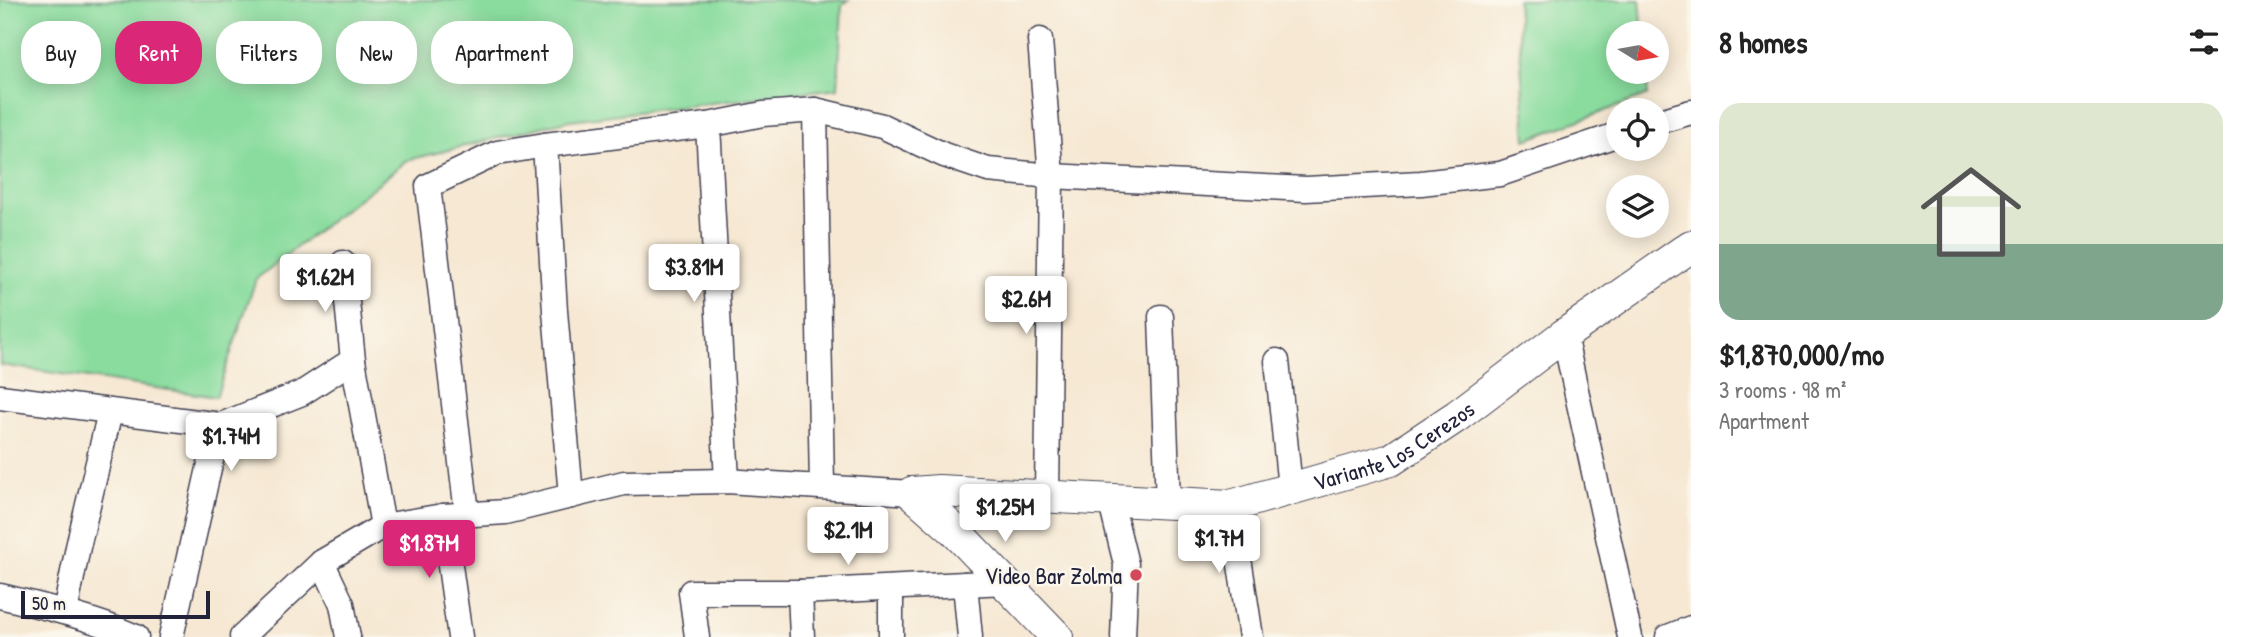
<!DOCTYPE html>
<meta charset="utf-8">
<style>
body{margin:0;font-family:"Patrick Hand",sans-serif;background:#f6f6f6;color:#222;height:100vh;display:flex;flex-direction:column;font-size:26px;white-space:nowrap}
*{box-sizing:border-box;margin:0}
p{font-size:23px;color:#767676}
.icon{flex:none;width:38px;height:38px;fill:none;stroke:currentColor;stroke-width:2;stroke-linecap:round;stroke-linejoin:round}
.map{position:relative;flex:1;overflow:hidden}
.sheet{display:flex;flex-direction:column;background:#fff;width:560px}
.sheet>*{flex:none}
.banner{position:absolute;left:21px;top:21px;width:665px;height:63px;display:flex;gap:14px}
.needle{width:46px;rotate:101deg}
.fabs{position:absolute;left:1606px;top:21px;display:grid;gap:14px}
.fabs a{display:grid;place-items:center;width:63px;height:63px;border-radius:50%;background:#fff;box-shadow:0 4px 18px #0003;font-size:35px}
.scale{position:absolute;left:21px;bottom:18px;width:189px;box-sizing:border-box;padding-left:7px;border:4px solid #22223b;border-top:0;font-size:19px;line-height:24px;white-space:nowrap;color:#22223b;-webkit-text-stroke:5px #fbf7ec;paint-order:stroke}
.price{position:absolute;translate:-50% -60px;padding:0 16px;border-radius:7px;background:#fff;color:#222;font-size:23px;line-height:46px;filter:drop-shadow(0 2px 4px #0008)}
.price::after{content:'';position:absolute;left:50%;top:42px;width:21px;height:16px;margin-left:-10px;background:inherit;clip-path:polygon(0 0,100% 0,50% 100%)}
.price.active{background:#db2777;color:#fff}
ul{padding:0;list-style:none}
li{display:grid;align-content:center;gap:14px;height:371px;padding:0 28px}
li+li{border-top:2px solid #e0e0e0}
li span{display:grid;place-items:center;height:217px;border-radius:21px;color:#555}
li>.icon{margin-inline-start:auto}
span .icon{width:126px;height:126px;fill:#fffc;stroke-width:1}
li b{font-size:30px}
h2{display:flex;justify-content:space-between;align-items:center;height:84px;padding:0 28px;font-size:30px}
.pill{padding:0 24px;border-radius:28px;background:#fff;box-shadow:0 4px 18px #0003;font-size:24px;line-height:63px}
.pill.active{background:#db2777;color:#fff}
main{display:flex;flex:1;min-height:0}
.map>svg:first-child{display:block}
</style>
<main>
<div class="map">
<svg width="1691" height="637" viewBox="0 0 1691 637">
<rect width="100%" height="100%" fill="#fbf7ec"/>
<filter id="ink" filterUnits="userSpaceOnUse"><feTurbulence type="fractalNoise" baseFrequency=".0143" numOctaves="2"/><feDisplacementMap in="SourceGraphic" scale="14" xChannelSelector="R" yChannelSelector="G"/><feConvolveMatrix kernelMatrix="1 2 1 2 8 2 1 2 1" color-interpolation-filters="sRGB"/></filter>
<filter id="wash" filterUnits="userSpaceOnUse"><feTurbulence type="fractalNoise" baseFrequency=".00686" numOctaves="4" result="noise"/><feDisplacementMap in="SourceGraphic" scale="28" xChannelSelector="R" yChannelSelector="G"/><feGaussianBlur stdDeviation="1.57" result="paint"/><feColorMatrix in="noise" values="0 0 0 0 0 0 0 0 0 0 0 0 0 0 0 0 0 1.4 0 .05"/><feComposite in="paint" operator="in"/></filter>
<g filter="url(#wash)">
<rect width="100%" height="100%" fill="#f6e8d3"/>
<g fill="#89dc9e" stroke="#567f6c" stroke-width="2">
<polygon points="0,0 849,0 842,5 838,88 570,120 408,160 256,279 216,397 0,365"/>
<polygon points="1517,0 1640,0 1643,33 1619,33 1619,72 1646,72 1648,95 1526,140"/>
</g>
</g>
<g filter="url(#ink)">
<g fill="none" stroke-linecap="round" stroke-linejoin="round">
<g stroke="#424052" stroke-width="27">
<g id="minor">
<polyline points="1040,40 1051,176 1047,496"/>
<polyline points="815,110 822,486"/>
<polyline points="1657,122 1691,112"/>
<polyline points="708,125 727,481"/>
<polyline points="545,145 555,311 571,496"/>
<polyline points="343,263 353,360 383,526"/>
<polyline points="1161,317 1168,502"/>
<polyline points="1564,335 1630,637"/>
<polyline points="1277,361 1290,488"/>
<polyline points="0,397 221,425"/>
<polyline points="1110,499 1126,564 1123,637"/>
<polyline points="1231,506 1251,637"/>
<polyline points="467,513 428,186 497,153 545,145 708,125 763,114 815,110 882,126 944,155 988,170 1051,176 1306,189 1421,183 1500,174 1619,134"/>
<polyline points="443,516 460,637"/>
<polyline points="322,562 342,604 348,637"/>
<polyline points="965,584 970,637"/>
<polyline points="800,592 802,637"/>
<path d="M0,596C46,607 92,618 136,637"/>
<polyline points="65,612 78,547 110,412"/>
<polyline points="171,637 210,464 221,425 302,393 353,360"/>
<polyline points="242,637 322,562 383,526 443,516 506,512 624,483 727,481 912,493"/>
<polyline points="697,637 691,592 800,592 1006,582"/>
<polyline points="891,637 891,588"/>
<polyline points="1668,637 1691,628"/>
</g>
</g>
<g stroke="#424052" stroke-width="34">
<g id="tertiary">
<path id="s1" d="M912,493L939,491L1231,506L1391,460L1457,416L1564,335L1691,246"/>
<polyline points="912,493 954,530 1057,637"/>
</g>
</g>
<use href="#minor" stroke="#fff" stroke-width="24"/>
<use href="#tertiary" stroke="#fff" stroke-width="32"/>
</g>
</g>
<circle fill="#d1495b" stroke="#fbf7ec" stroke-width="2.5" cx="1136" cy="575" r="7"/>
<g text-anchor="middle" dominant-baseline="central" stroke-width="5" stroke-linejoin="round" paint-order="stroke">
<g font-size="23" fill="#22223b" stroke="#fbf7ec">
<text stroke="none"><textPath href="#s1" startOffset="494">Variante Los Cerezos</textPath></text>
</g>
<g font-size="23" fill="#22223b" stroke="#fbf7ec" text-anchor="end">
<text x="1122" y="575">Video Bar Zolma</text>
</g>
</g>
</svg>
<div class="fabs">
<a><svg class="needle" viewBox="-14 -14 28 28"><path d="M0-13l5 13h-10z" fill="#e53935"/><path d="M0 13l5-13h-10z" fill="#767676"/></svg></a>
<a><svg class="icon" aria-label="locate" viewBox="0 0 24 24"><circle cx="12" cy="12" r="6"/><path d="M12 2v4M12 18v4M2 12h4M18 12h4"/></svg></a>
<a><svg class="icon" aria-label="layers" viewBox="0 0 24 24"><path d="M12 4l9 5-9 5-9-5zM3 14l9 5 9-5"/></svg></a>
</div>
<div class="scale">50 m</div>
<b class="price" style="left:694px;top:304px">$3.81M</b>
<b class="price" style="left:325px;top:314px">$1.62M</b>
<b class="price" style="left:1026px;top:336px">$2.6M</b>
<b class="price" style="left:231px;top:473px">$1.74M</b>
<b class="price" style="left:1005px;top:544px">$1.25M</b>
<b class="price" style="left:848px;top:567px">$2.1M</b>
<b class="price" style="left:1219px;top:575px">$1.7M</b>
<b class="price active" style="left:429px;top:580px">$1.87M</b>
<div class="banner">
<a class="pill">Buy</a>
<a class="pill active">Rent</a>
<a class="pill">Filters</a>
<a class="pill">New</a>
<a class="pill">Apartment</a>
</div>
</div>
<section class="sheet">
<h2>8 homes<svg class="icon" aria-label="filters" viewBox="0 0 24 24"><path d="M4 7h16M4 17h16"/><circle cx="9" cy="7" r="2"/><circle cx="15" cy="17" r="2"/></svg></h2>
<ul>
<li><span style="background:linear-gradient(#dfe7d0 65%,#7fa58c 0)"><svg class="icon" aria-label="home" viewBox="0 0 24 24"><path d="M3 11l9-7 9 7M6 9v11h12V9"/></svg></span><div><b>$1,870,000/mo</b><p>3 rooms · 98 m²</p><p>Apartment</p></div></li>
</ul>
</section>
</main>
